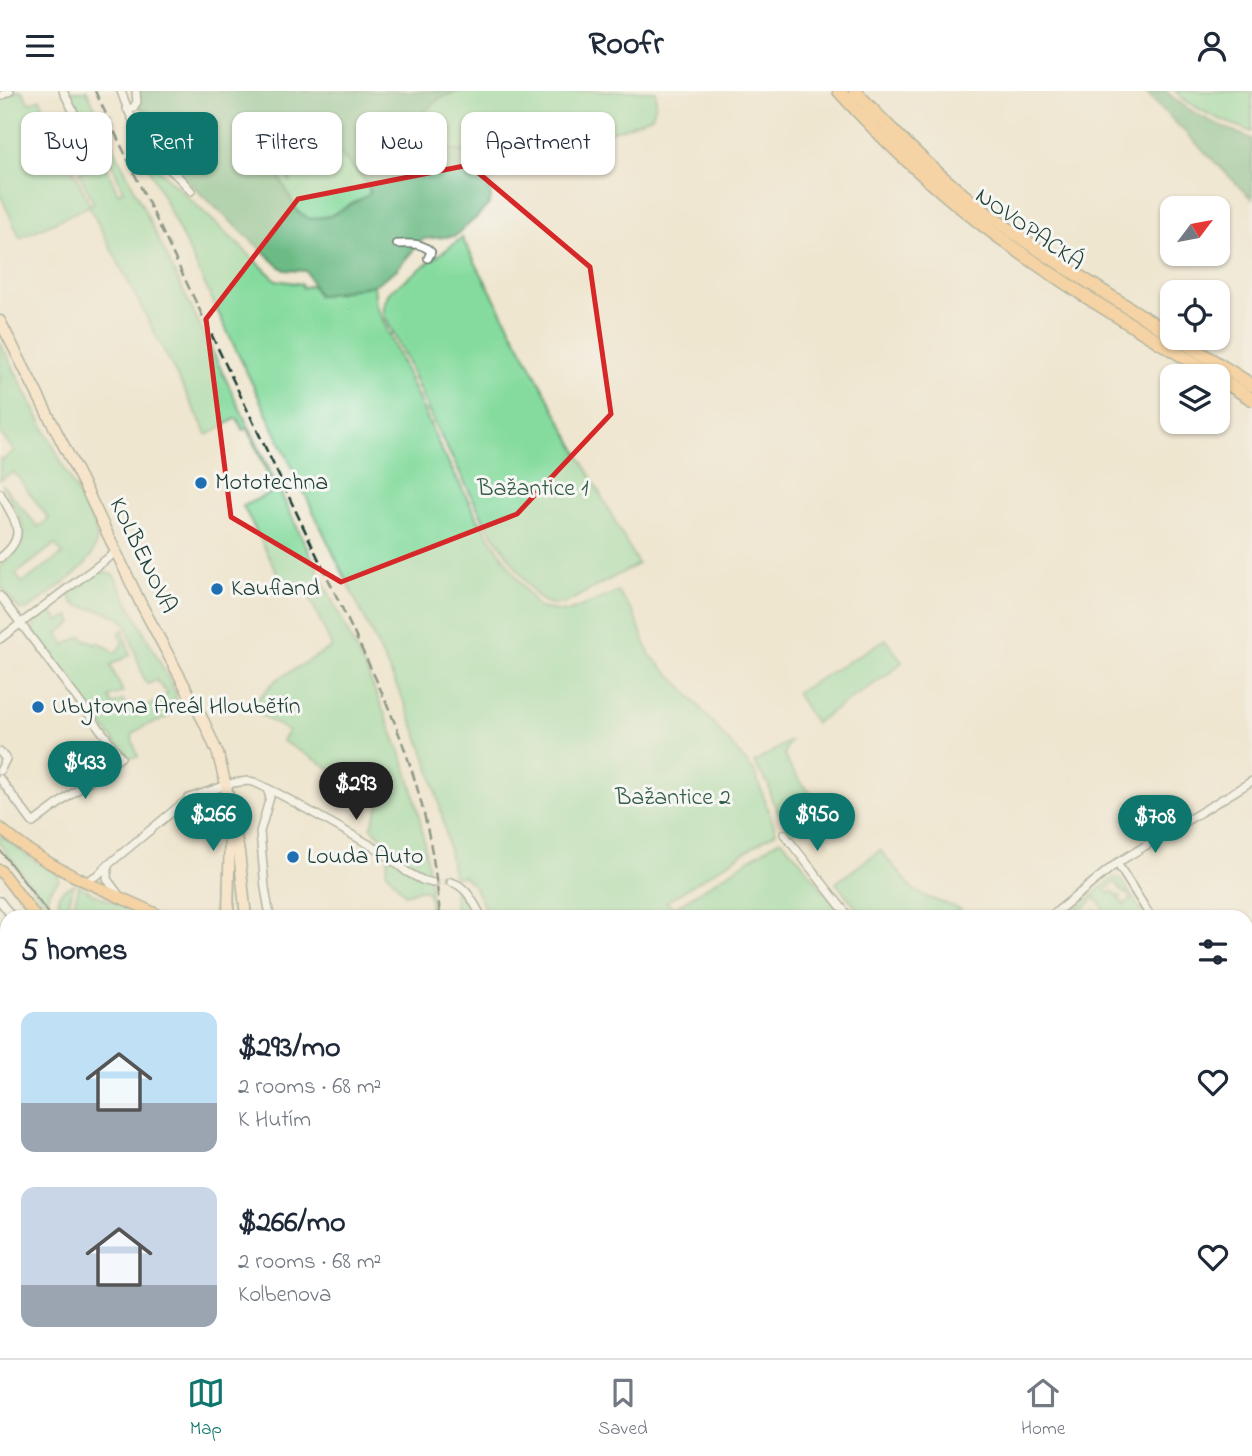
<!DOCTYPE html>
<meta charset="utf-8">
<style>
body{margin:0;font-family:"Indie Flower",sans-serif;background:#f2f2f3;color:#1f2937;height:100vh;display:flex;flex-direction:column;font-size:26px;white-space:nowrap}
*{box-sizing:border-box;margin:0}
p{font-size:23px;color:#747a83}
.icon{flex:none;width:38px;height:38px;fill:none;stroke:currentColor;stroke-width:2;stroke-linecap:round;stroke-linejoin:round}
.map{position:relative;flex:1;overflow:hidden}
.drawer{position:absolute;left:0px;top:819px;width:1253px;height:448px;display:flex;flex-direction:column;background:#fff;border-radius:21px 21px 0 0;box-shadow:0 2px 5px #0004}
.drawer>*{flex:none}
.banner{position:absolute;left:21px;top:21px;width:700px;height:63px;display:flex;gap:14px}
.needle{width:46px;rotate:58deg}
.tools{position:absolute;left:1160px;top:105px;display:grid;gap:14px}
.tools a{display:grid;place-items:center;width:70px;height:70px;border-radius:14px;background:#fff;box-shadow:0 2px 5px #0004;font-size:35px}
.price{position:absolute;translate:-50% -60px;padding:0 16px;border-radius:24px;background:#0f766e;color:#fff;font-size:23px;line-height:46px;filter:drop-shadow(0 2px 4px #0008)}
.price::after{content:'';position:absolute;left:50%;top:42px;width:21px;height:16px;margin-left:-10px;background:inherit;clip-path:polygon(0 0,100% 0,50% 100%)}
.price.current{background:#222;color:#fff}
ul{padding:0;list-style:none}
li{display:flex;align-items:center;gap:21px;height:175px;padding:0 21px}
li span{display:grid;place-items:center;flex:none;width:196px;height:140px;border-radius:14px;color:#555}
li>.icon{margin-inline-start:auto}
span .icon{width:84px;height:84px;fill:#fffc;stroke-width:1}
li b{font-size:30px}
h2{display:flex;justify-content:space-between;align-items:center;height:84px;padding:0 21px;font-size:30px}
.tag{padding:0 24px;border-radius:14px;background:#fff;box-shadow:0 2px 5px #0004;font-size:24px;line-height:63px}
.tag.current{background:#0f766e;color:#fff}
header{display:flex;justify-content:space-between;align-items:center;height:91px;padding:0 21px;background:#fff;font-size:32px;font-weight:700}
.tab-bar{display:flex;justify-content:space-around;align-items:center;height:98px;border-top:2px solid #e0e1e3;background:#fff;font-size:19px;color:#747a83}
.tab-bar a{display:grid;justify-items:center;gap:4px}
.tab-bar .current{color:#0f766e}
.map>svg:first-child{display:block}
</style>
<header><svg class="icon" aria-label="menu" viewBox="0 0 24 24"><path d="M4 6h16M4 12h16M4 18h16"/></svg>Roofr<svg class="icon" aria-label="person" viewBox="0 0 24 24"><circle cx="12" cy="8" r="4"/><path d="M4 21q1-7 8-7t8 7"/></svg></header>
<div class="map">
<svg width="1252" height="1267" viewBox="0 0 1252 1267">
<rect width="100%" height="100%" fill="#f6f6f2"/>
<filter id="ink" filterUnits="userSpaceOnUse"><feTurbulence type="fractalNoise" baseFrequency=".0143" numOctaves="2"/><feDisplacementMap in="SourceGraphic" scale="14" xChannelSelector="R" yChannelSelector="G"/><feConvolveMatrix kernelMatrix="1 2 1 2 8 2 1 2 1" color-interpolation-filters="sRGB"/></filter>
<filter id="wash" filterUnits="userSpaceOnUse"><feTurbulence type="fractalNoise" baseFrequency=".00686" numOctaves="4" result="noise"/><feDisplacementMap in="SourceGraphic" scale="28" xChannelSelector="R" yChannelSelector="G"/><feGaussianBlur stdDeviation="1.57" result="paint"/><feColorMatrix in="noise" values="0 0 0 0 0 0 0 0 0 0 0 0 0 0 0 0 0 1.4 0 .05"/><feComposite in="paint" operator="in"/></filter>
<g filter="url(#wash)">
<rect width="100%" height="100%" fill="#efe6cf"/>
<g fill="#85db9e" stroke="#528c69" stroke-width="2" fill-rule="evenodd">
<path d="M17,0H22L29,12L40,8L90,114L94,112L79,82L103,69L118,102L123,100L110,67L85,36L66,0H87L370,588C383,619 397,651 408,683C423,730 429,778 433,826H429L430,810L427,799H418L405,803L386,780L388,768L393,760L392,756L371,736L379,714L326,675L282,650L288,640L249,617L276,589L332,556L305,496L287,501L243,415L275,400L248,337L243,339L237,327L208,344L206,341L89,115L20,147L0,103V9Z"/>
<polygon points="461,0 656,0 656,13 652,25 621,38 514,63 510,61 483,64 414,52 406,36 441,6"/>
<path d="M1175,0H1252V41C1225,30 1196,21 1175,0Z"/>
<polygon points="319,39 368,93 370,104 330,125 310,128 297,120 274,76 254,81 242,79 238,64 258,41 268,46 271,61 290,89 294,66 306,43"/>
<path d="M143,64L276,189L301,193L303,197L312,194L318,205L374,194L376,214L440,356L477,426L519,490L539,517L567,521L618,501L633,521L650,564L686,600L755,682L776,741L666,811L674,817L781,748L797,766L845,826H491L486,820L474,795L463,785L453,786C449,758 444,729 436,701C428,668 415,636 401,604Z"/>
<polygon points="462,147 638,473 564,513 552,513 545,511 539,507 528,494 485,431 432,328 408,272 384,224 384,213 389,201"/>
<path d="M0,251L94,435C106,463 73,485 53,500C44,506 36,514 26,519H21L17,516L0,494V475C15,463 26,454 23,433L2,393L38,436L49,428L14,381L0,389V367L2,369L14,360L0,342ZM55,453L63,463L22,492L16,483Z"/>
<path d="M104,481L114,484L176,602V612L178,614C167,635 148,628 133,643L132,648L138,666L127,667L37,547C29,532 37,527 49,519L59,530L70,525L73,532L58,542L65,554L82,545L86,550L89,549L96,553L99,551L116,562L123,552L119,543L123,538L130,564L110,574L123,601L109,606L112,614L123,609L125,614L129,613L135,623L168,603L156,589L148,593L145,591L126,533C114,519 93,519 76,514L72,510L69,502L98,483Z"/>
<polygon points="886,548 902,571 890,582 815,632 796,602"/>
<path d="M791,649C788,653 784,659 785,665C788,676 807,701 817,706C824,710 832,710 840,711L790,743L771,707L769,694L754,672Z"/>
<polygon points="0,743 30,767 59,785 59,789 49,800 47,810 39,805 0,753"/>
<polygon points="880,759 914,799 929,807 961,818 950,826 864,826 836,792"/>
<polygon points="234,767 241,826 233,826"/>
<path d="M1114,786L1121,788L1145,826H1092L1090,823L1095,819L1098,822L1104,817L1095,806L1086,816H1083L1078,820L1082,826H1065ZM1115,791L1125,803L1127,802L1131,808L1124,814L1119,808L1121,806L1120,805L1118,806L1113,800L1109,803L1105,799Z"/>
<polygon points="75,793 73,796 67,821 60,816 58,805 64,798"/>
<polygon points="79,794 94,803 140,822 141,826 109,826 93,820 72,823"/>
<polygon points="217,797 224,801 224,826 213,826 216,813 212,803"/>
<path d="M460,799C468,806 473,816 475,826H456L454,801Z"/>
<polygon points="1250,1122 1252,1122 1252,1174 1246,1176 1246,1169 1248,1168 1246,1164 1246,1127 1251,1124"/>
<polygon points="0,1185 7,1188 7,1222 0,1223 0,1210 2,1207 0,1205"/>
<polygon points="6,1256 7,1260 21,1262 22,1260 40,1260 46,1262 48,1260 54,1261 55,1260 100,1260 101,1267 98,1267 97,1265 0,1267 0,1262 3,1263"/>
<polygon points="149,1260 201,1260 221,1267 175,1267 163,1260 160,1266"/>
<polygon points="226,1260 324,1260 326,1267 241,1267"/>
<polygon points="427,1260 457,1260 458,1267 428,1267"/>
<polygon points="1072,1260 1142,1260 1146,1267 1091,1267 1082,1264 1081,1267 1070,1267"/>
</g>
<g fill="#6cbb85" stroke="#467c5c" stroke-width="2" fill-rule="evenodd">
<path d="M136,0H461L441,6L406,36L414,52L483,64L510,61L490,84L491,108L489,113L477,126L455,145L423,148L396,179L374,194L318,205L306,180L285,179L278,174L202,104L161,64L169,42L158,27L136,15ZM319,39L368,93L370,103L330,125L310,128L297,120L274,76L254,81L242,79L238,64L258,41L268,46L271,61L290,90L294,66L305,43Z"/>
<path d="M1144,0H1166C1190,24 1221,35 1252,48V108Z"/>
</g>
</g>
<g filter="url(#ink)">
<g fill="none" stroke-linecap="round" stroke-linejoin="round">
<polyline stroke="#c5c4b0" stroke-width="7" stroke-dasharray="7 3.5" stroke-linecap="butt" points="433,792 451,791"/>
<g stroke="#68786a" stroke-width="10">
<g id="minor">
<polyline points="63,0 87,47 78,56 87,72 102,63 94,53 87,47"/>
<path d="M121,0C128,20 140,48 155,64C167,76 180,86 191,100"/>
<polyline points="0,5 10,0"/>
<polyline points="127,18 133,17 137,11 136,0"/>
<path d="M397,153C409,153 422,151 431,161L428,167"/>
<path d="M0,402C14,429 30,444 0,467"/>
<polyline points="0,505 121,666 33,732 0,688"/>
<polyline points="0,548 116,461"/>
<polyline points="0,661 6,668 0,680"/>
<polyline points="267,698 270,706 260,741 265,797 270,826"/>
<polyline points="205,702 219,710 229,721"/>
<polyline points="784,743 849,826"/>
<polyline points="1117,772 1151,826"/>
<polyline points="108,775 107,788 119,804"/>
<polyline points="85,791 99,783 109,773 189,707 233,692 248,690 254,691 281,704 381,760 407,781 422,789 433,792"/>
<path d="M451,791C467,795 474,813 482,826"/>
<polyline points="0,810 12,826"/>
<polyline points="1050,826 1117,772 1252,690"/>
<polyline points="0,905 7,915"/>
<polyline points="0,981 7,979"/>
<polyline points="1246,996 1252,992"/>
<polyline points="1246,1001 1252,1015"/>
<polyline points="0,1049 7,1045"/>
<polyline points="1246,1096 1252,1093"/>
<polyline points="1246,1184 1252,1181"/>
<polyline points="0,1229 7,1229"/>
<polyline points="106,1260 108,1267"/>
<polyline points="216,1260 232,1267"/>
<polyline points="872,1260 877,1267"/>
<polyline points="968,1260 972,1267"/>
<polyline points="1147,1260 1151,1267"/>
</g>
</g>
<g stroke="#68786a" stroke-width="11">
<g id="tertiary">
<polyline points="995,1260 1018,1267"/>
<polyline points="829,1267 837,1260"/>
</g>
</g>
<g stroke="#68786a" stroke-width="13">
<g id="secondary">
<polyline points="0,230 88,402 140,511 204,631 218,663 226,695 239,761 246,826"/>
<polyline points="228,826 230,736"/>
</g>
</g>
<g stroke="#68786a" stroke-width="13">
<g id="primary">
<path d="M0,737C47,779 107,799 163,826"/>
<polyline points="0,779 36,826"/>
<polyline points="340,1260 342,1267"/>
<polyline points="353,1260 355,1267"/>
<polyline points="387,1267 388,1260"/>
</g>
</g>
<g stroke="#68786a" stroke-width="15">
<g id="trunk">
<path d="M839,0C883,49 931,94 983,134C1056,190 1137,237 1215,285"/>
<path d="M855,0C897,46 943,90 993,127C1051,169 1112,206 1172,244"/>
<polyline points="1177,247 1252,294"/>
<polyline points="1218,287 1252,308"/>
</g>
</g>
<use href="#minor" stroke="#fff" stroke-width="7"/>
<use href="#tertiary" stroke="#fff" stroke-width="9"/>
<use href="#secondary" stroke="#fee5c5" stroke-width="10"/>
<use href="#primary" stroke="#fcbd6f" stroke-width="10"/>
<use href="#trunk" stroke="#fcbd6f" stroke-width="12"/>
<polyline stroke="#1f3d34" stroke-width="2" points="0,759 51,826"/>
<g stroke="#1f3d34" stroke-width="2.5" stroke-dasharray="10 5" stroke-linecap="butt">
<path d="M95,0L375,586C412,667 433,736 440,826"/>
<polyline points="415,1260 416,1267"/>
</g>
</g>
</g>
<path d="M0 0H1252V1267H0ZM469,74L590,176L611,323L517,423L341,491L231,426L206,228L298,108Z" fill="#efe6cf" fill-opacity=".55" fill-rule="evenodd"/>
<path fill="none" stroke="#d62828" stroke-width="5" stroke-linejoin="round" d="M469,74L590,176L611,323L517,423L341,491L231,426L206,228L298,108Z"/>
<g fill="#1f6fb2" stroke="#f6f6f2" stroke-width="2.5">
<circle cx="201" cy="392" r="7"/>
<circle cx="217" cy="498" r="7"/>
<circle cx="38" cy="616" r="7"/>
<circle cx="293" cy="766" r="7"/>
</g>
<g text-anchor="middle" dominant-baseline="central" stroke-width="6" stroke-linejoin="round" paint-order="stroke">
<g font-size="24" fill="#1f3d34" stroke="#f6f6f2">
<text transform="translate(1029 139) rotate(35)">NOVOPACKÁ</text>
<text transform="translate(142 465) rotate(64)">KOLBENOVA</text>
</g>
<g font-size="24" fill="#1f3d34" stroke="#f6f6f2" text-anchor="start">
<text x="215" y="392">Mototechna</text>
<text x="231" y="498">Kaufland</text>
<text x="52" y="616">Ubytovna Areál Hloubětín</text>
<text x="307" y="766">Louda Auto</text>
</g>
<g font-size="24" fill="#335d49" stroke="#f6f6f2">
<text x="533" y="398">Bažantice 1</text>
<text x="673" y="707">Bažantice 2</text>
</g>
</g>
</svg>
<div class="tools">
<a><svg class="needle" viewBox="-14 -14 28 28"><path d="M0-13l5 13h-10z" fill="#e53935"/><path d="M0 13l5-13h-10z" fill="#747a83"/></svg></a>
<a><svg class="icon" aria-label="locate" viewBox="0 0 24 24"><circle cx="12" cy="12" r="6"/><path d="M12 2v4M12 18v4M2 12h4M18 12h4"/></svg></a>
<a><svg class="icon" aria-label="layers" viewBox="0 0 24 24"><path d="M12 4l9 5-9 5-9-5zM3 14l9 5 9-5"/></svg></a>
</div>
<b class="price" style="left:85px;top:710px">$433</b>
<b class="price current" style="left:356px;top:731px">$293</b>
<b class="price" style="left:213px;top:762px">$266</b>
<b class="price" style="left:817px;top:762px">$950</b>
<b class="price" style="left:1155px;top:764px">$708</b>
<div class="banner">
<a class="tag">Buy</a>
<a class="tag current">Rent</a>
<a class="tag">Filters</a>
<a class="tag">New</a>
<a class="tag">Apartment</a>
</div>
<section class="drawer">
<h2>5 homes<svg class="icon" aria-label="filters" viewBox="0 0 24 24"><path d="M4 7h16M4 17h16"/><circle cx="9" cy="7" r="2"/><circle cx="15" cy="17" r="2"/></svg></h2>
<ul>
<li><span style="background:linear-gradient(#bfe0f5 65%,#9aa5b1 0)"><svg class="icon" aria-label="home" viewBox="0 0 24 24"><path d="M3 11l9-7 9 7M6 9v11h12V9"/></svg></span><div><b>$293/mo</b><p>2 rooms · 68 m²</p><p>K Hutím</p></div><svg class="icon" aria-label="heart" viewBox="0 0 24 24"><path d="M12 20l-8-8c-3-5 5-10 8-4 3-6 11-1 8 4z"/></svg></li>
<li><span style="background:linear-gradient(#c9d6e8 70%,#9aa5b1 0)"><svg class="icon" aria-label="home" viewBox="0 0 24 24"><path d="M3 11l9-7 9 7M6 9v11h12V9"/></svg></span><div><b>$266/mo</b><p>2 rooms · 68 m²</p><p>Kolbenova</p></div><svg class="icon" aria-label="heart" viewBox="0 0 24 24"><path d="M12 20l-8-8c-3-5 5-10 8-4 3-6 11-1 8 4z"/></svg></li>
</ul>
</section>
</div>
<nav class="tab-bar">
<a class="current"><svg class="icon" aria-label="map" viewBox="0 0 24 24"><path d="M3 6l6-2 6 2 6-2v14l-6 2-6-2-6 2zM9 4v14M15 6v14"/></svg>Map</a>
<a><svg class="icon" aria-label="saved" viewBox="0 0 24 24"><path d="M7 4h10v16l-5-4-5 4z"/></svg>Saved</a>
<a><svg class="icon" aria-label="home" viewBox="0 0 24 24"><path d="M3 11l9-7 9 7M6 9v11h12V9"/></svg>Home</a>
</nav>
